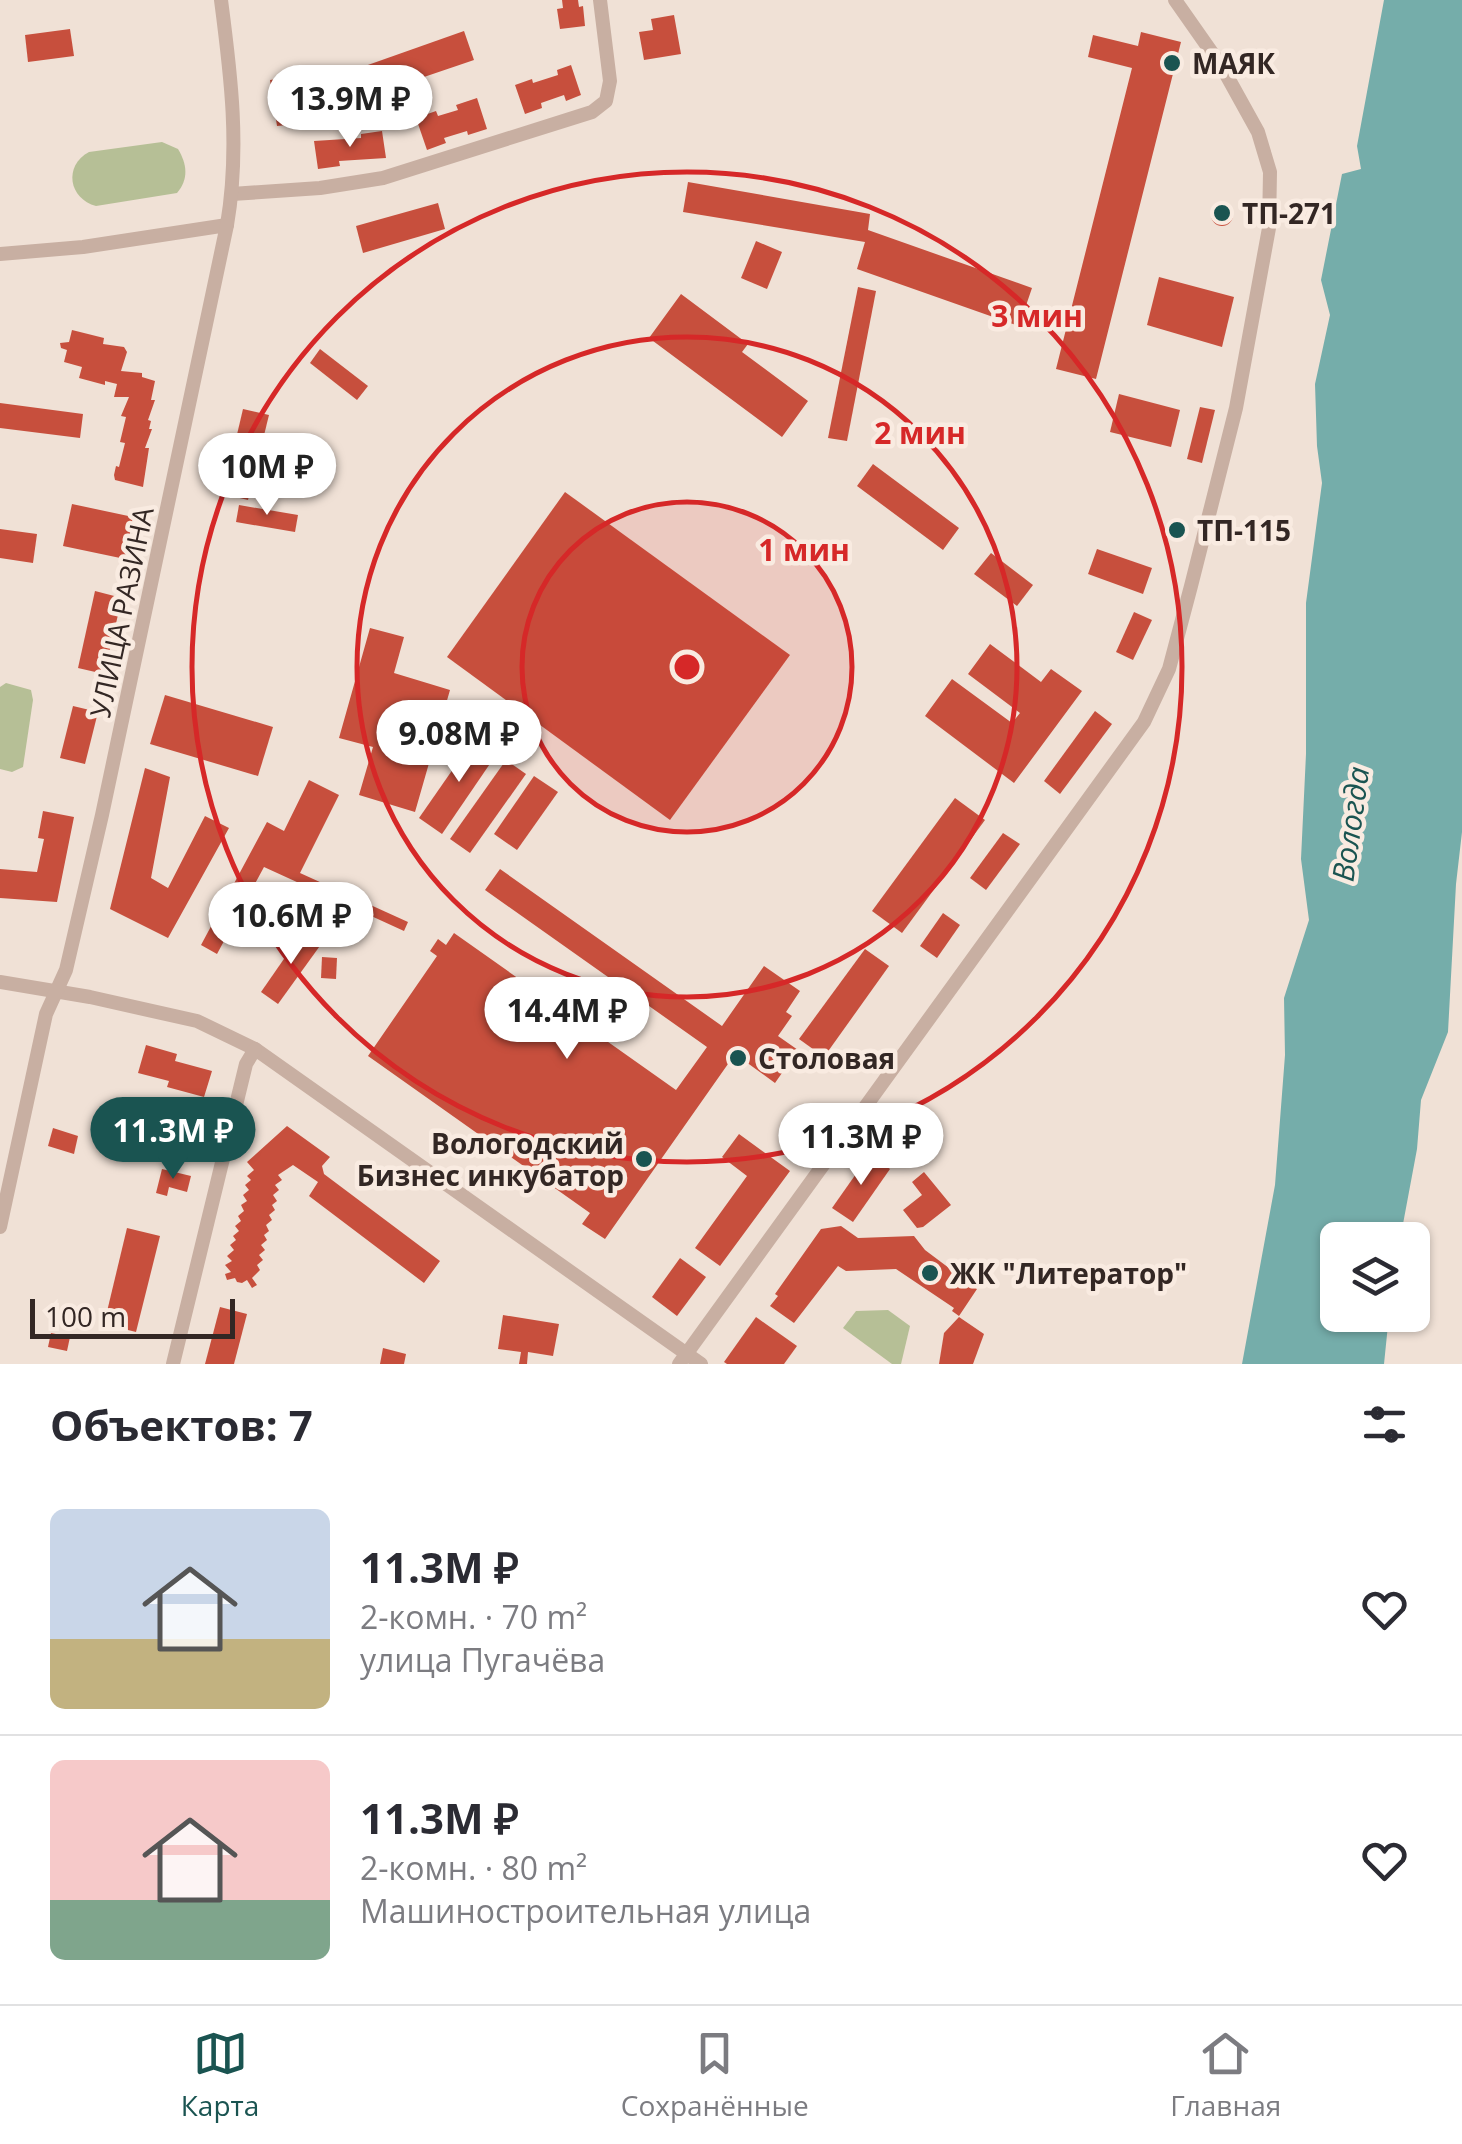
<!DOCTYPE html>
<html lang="ru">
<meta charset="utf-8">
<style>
body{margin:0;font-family:"Open Sans",sans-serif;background:#f7f7f7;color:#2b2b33;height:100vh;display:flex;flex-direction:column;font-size:38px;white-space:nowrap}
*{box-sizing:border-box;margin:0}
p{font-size:32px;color:#7c7c81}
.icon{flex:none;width:55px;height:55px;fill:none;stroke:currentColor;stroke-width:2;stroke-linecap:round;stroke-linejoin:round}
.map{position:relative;height:1364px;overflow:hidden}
.side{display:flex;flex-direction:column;background:#fff;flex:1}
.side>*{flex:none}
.tools{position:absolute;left:1320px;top:1222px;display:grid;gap:20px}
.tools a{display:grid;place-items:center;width:110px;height:110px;border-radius:15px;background:#fff;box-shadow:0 2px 8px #0004;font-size:50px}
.scale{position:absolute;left:30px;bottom:25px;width:205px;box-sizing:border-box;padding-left:10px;border:5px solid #332724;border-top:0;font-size:28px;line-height:35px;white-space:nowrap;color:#332724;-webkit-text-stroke:8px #f9ebe1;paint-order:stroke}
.price{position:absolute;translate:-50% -85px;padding:0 22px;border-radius:35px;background:#fff;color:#222;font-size:32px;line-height:65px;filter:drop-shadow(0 2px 5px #0008)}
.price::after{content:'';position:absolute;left:50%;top:60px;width:30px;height:22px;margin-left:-15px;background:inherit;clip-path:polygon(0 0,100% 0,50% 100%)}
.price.on{background:#1a5451;color:#fff}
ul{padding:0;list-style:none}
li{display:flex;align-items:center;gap:30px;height:250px;padding:0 50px}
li+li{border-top:2px solid #e1e1e2}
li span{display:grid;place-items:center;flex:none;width:280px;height:200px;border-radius:15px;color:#555}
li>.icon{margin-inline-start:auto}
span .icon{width:120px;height:120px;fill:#fffc;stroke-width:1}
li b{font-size:42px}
h2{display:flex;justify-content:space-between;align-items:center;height:120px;padding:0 50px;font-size:42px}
.tabs{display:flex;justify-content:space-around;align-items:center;height:140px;border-top:2px solid #e1e1e2;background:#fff;font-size:28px;color:#7c7c81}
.tabs a{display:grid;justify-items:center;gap:5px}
.tabs .on{color:#1a5451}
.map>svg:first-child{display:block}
</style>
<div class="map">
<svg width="1462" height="1364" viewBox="0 0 1462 1364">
<rect width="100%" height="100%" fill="#f0e1d6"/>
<g fill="#b6bf96">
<path d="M162,142L178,149C187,164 189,179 177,193L96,206C69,199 63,166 89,152Z"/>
<polygon points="6,683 31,690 33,700 23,767 12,772 0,769 0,687"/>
<polygon points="888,1310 910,1326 901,1364 892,1364 843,1328 856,1311"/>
</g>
<polygon fill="#75adaa" points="1384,0 1462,0 1462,832 1456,884 1448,1032 1421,1100 1417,1149 1400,1240 1338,1240 1338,1315 1389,1315 1384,1364 1242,1364 1275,1185 1285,1055 1284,998 1309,920 1301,859 1306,754 1306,603 1322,483 1317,446 1315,384 1330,315 1321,280 1342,174 1361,169 1357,146"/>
<g fill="#c74f3d">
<polygon points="562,0 578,0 579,7 583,6 585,26 560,29 557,9 563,8"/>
<polygon points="674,15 681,54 644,60 639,32 653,30 651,19"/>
<polygon points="70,29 74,56 28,62 25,35"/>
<polygon points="464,31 474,60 374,94 365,66"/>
<polygon points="1141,32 1181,42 1096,379 1056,369 1132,68 1088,57 1093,35 1138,46"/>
<polygon points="571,65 581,95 566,101 564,95 541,103 542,108 525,114 515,85 532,79 533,83 558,75 557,70"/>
<polygon points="291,77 298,124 277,126 270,80"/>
<polygon points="477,98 487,129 468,135 467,131 444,138 446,143 427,150 416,118 436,111 438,116 458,110 456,105"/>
<polygon points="382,131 386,158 339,161 340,166 318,169 314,141 361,138 361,134"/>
<polygon points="688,182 870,214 868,230 1032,288 1019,326 857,269 865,242 683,212"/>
<polygon points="438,203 445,229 363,253 356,226"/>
<circle cx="1222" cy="215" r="11"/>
<polygon points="756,241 782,252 767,289 741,278"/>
<polygon points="1159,277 1234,297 1222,347 1147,325"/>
<polygon points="858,287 876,291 847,441 828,438"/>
<polygon points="681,294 748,344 742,352 808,401 782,437 649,338"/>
<polygon points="72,330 104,338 103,344 124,347 127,352 121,371 142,373 142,377 155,381 151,400 155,400 148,420 151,421 149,429 152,429 145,448 149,448 143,487 115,480 114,475 116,466 119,467 125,443 120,442 126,417 121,416 129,397 114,397 117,384 105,381 105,385 79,378 82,367 64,362 67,350 61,348 60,343 69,342"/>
<polygon points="320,349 368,386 357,400 310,363"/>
<polygon points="1119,394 1180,410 1171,447 1110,432"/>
<polygon points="0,403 83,414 80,438 0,428"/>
<polygon points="1200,407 1215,410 1202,463 1187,459"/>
<polygon points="243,409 269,415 248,500 223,494"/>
<polygon points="873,464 959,528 943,550 857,486"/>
<polygon points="565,492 790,655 670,820 447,657"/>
<polygon points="72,504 133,517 125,559 63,546"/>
<polygon points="239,505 298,515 295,532 236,522"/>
<polygon points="0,529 37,534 33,563 0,558"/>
<polygon points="1097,549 1152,568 1143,594 1088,574"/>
<polygon points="991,553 1033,585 1017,606 974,574"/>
<polygon points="95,591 122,598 104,674 78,668"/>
<polygon points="1134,612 1152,620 1133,660 1116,652"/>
<polygon points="370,628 404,637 394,673 450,690 415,812 359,795 373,747 339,738"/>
<polygon points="990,644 1041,682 1051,669 1082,691 1014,783 925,716 952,679 1012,723 1020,713 968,674"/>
<polygon points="165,695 273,727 258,776 150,744"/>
<polygon points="73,706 98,712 85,764 60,758"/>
<polygon points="1095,711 1112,724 1060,794 1044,781"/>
<polygon points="476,736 498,752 442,834 419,818"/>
<polygon points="506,760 526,774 470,853 450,839"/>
<polygon points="145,768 170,777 151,878 168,888 205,816 229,828 168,938 110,909"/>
<polygon points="534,776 558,792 517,850 494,834"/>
<polygon points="309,780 339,795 300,873 408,922 404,931 264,867 217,954 201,945 267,822 284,831"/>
<polygon points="955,798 985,820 902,933 872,911"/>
<polygon points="43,811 74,817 57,902 0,898 0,869 37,872 44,839 38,838"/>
<polygon points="1003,833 1020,844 986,890 970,878"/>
<polygon points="500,869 722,1026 764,966 800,991 786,1012 792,1016 778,1036 798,1050 775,1083 735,1054 605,1239 582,1224 590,1213 368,1056 437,956 430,951 438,939 446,945 454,933 676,1090 707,1047 485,890"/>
<polygon points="943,913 960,925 937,958 920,946"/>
<polygon points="304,930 322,943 278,1004 261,992"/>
<polygon points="865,949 889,966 824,1057 799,1039"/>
<polygon points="322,957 337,958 336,979 321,978"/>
<polygon points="146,1045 177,1054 175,1061 212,1071 204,1097 167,1087 169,1081 138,1073"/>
<polygon points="287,1126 330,1157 322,1166 324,1174 440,1261 424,1283 309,1196 318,1182 293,1165 278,1175 282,1180 275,1185 279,1190 273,1195 277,1201 272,1205 275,1210 269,1215 272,1220 266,1225 269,1231 264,1235 267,1240 261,1245 265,1250 259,1255 263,1260 257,1265 260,1270 252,1278 257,1285 252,1288 247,1280 242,1283 237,1282 235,1278 227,1280 225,1274 231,1272 225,1265 232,1261 227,1256 234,1250 230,1245 236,1240 233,1236 239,1231 235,1226 241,1221 238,1216 244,1211 241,1205 247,1201 243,1195 249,1190 245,1185 251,1180 247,1176 254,1170 247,1162"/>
<polygon points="118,1127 128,1130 126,1136 133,1138 128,1154 106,1148 111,1131 116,1133"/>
<polygon points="53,1128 78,1136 74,1154 48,1146"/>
<polygon points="739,1134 790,1171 720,1266 695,1248 747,1176 722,1157"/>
<polygon points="870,1154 890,1169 853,1222 832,1208"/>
<polygon points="162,1169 191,1176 187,1192 169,1187 167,1196 156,1193"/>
<polygon points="924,1172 951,1205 923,1227 917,1228 903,1210 922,1195 912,1182"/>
<polygon points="841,1226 858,1238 914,1236 925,1250 977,1289 959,1316 952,1311 954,1308 896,1269 846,1271 838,1266 794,1323 770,1306 778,1296 775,1294 821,1229"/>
<polygon points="127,1228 160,1236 136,1332 104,1324"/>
<polygon points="680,1258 706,1277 677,1316 652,1297"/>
<polygon points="220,1307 247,1314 234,1364 205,1364"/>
<polygon points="503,1315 559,1324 553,1356 528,1352 527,1364 519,1364 521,1352 498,1349"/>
<polygon points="756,1317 797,1346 784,1364 727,1364 724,1362"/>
<polygon points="959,1317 984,1334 973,1364 939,1364 944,1333"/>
<polygon points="51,1333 70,1337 67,1351 48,1347"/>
<polygon points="383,1348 406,1354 404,1364 380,1364"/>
</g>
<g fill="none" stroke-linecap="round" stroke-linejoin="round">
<g stroke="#c8afa2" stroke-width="14">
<polyline points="232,194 320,188 383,178 592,112 606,101 610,81 600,0"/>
<polyline points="0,254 83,247 227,225"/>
<polyline points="0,982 90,997 197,1021 255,1049 701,1364"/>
<path d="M0,1227L46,1014L66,970L102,815L227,225C240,149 231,76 221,0"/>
<polyline points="173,1364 246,1064 255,1049"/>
<polyline points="679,1364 1144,722 1169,669 1191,586 1236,408 1269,228 1270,172 1258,132 1222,67 1175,0"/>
</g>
</g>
<circle cx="687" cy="667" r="165" fill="#d62828" fill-opacity=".12"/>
<g fill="none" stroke="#d62828" stroke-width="5">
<circle cx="687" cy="667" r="165"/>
<circle cx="687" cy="667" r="330"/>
<circle cx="687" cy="667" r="495"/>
</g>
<g fill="#1a5451" stroke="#f9ebe1" stroke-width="4">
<circle cx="1172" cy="63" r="10"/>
<circle cx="1222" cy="213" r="10"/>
<circle cx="1177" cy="530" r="10"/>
<circle cx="738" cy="1058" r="10"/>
<circle cx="644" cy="1159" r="10"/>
<circle cx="930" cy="1273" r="10"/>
</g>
<g text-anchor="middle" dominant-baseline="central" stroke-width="9" stroke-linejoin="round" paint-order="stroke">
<g font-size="28" font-weight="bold" fill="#332724" stroke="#f9ebe1" text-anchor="start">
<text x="1192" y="63">МАЯК</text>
<text x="1242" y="213">ТП-271</text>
<text x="1197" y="530">ТП-115</text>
<text x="758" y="1058">Столовая</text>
<text x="624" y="1143" text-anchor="end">Вологодский<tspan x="624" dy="32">Бизнес инкубатор</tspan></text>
<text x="950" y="1273">ЖК "Литератор"</text>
</g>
<g font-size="28" fill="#332724" stroke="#f9ebe1">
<text transform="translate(121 612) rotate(-78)">УЛИЦА РАЗИНА</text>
</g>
<g font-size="30" font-style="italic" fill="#1a5451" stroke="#f9ebe1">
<text transform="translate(1350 824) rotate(-82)">Вологда</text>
</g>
</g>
<circle cx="687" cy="667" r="15" fill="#d62828" stroke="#f9ebe1" stroke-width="5"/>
<g font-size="30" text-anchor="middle" font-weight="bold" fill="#d62828" stroke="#f9ebe1" stroke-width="9" stroke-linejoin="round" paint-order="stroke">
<text x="1037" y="327">3 мин</text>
<text x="920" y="444">2 мин</text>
<text x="804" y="561">1 мин</text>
</g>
</svg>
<div class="tools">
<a><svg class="icon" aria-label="layers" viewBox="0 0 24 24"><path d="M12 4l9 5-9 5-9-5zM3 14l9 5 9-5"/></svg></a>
</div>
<div class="scale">100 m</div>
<b class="price" style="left:350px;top:150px">13.9M ₽</b>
<b class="price" style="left:267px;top:518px">10M ₽</b>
<b class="price" style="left:459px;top:785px">9.08M ₽</b>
<b class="price" style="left:291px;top:967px">10.6M ₽</b>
<b class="price" style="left:567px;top:1062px">14.4M ₽</b>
<b class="price on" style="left:173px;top:1182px">11.3M ₽</b>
<b class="price" style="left:861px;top:1188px">11.3M ₽</b>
</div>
<section class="side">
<h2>Объектов: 7<svg class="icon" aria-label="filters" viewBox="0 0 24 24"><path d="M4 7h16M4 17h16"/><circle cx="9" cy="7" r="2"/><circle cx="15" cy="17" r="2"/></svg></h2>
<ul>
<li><span style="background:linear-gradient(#c9d6e8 65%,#c2b280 0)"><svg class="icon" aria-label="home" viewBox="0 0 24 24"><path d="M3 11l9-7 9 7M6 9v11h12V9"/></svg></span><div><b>11.3M ₽</b><p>2-комн. · 70 m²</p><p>улица Пугачёва</p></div><svg class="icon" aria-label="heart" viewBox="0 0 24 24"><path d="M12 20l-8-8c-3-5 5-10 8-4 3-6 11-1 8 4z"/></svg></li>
<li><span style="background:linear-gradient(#f6c9c9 70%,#7fa58c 0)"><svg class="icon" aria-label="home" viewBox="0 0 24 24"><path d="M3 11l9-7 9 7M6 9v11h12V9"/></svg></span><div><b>11.3M ₽</b><p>2-комн. · 80 m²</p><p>Машиностроительная улица</p></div><svg class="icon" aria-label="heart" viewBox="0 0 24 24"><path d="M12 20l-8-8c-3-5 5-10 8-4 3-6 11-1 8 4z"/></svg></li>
</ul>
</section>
<nav class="tabs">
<a class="on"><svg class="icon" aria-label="map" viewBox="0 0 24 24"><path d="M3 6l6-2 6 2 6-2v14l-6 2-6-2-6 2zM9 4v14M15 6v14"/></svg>Карта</a>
<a><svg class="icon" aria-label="saved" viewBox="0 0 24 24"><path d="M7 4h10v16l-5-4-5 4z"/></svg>Сохранённые</a>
<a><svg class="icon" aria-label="home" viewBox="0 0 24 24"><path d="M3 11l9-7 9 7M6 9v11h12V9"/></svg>Главная</a>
</nav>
